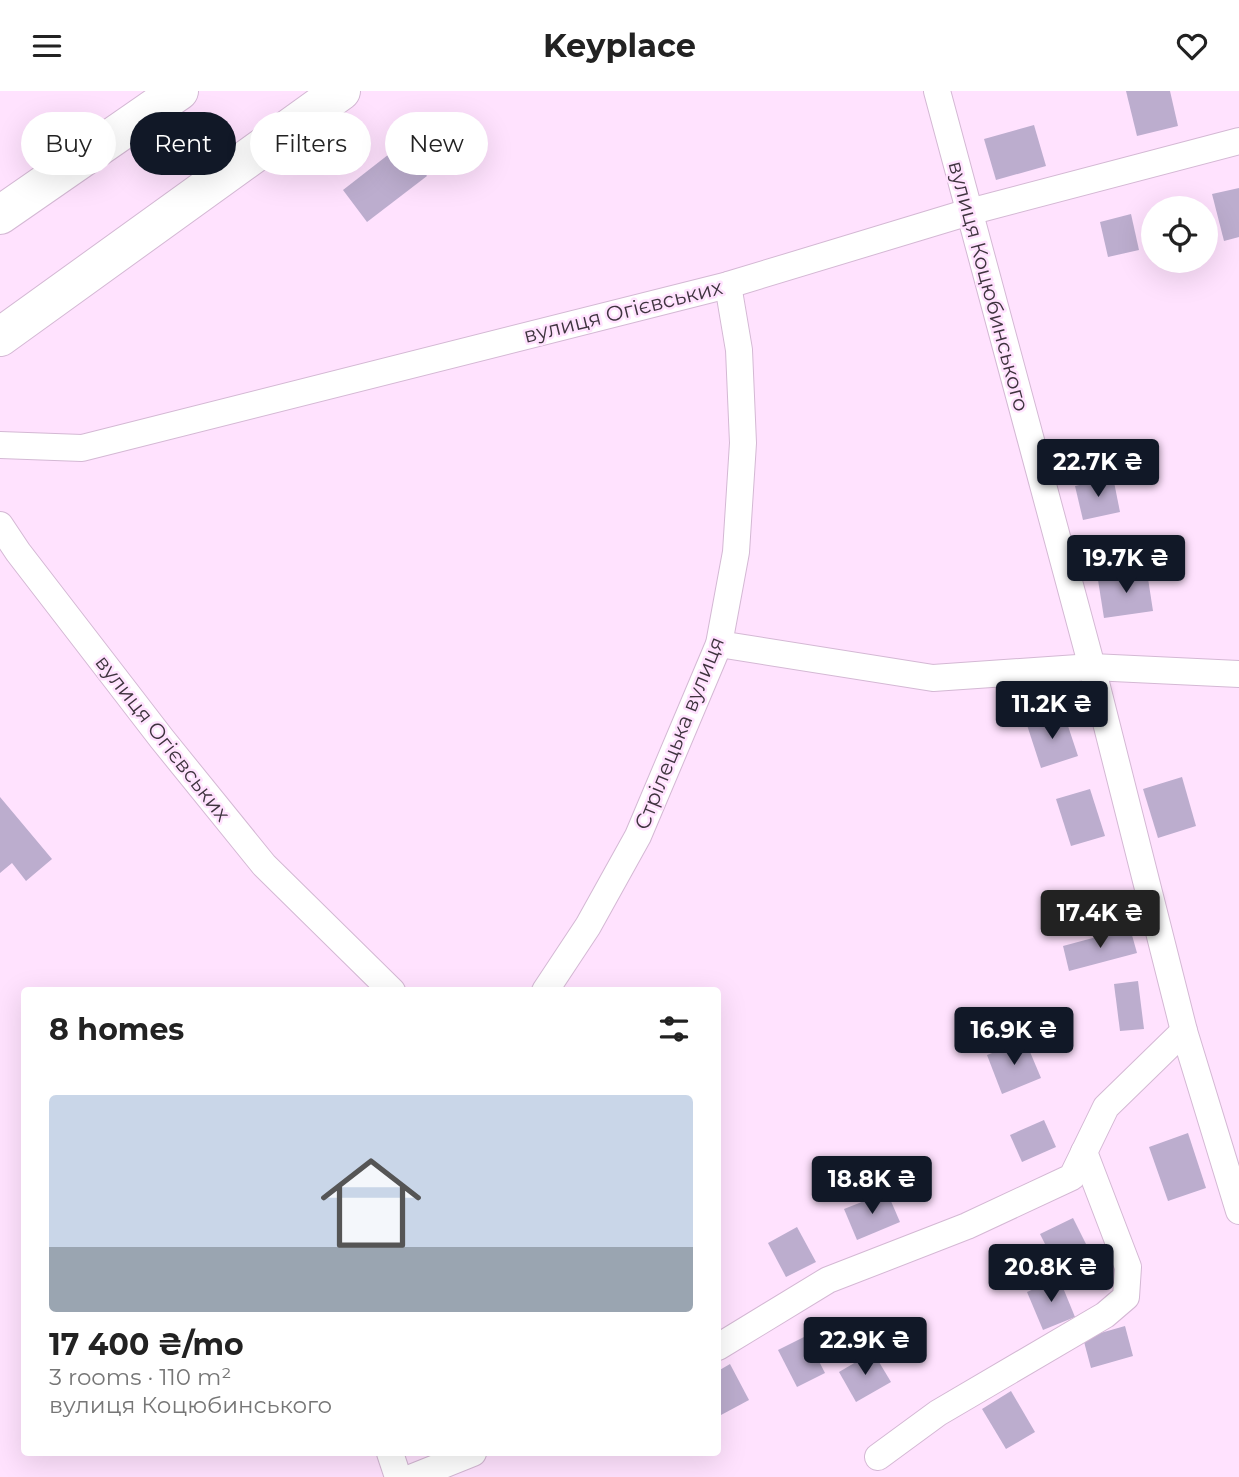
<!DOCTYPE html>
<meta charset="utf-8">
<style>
body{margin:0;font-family:Montserrat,sans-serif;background:#f2f2f2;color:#222;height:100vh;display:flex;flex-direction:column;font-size:26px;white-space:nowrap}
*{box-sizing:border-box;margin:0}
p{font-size:23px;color:#767676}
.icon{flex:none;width:38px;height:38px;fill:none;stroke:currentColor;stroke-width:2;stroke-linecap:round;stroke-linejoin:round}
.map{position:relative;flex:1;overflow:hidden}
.panel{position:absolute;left:21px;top:896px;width:700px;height:469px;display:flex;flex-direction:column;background:#fff;border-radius:7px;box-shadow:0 7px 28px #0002}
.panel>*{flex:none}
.hud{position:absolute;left:21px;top:21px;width:700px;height:63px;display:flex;gap:14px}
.tools{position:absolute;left:1141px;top:105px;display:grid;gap:14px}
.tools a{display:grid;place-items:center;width:77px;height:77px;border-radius:50%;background:#fff;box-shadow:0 7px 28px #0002;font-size:35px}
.price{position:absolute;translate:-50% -60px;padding:0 16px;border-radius:7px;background:#111827;color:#fff;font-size:23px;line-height:46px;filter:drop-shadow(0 2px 4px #0008)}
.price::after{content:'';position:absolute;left:50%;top:42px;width:21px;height:16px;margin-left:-10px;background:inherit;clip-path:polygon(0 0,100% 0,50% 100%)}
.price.active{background:#222;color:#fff}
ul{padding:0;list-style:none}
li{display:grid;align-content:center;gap:14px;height:371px;padding:0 28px}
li+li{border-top:2px solid #e0e0e0}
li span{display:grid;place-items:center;height:217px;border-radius:7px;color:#555}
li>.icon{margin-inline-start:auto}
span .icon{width:126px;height:126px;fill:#fffc;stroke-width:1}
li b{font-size:30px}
h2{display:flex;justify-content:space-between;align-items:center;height:84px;padding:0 28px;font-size:30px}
.pill{padding:0 24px;border-radius:32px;background:#fff;box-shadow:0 7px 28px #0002;font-size:24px;line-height:63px}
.pill.active{background:#111827;color:#fff}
header{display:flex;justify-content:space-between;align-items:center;height:91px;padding:0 28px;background:#fff;font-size:32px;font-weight:700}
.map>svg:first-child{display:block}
</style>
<header><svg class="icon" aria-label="menu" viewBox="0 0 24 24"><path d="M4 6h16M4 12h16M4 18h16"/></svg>Keyplace<svg class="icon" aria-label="heart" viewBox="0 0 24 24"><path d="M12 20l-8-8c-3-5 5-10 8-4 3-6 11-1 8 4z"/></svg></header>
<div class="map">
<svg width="1239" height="1386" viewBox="0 0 1239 1386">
<rect width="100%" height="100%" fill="#ffe2fe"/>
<g fill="#bcadce">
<polygon points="1126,0 1170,0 1178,35 1137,45"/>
<polygon points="1034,34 1046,75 996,89 984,48"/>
<polygon points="402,53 427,85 367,131 343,99"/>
<polygon points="1239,97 1239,146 1224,150 1212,103"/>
<polygon points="1131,123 1139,159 1108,166 1100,131"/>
<polygon points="1113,386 1120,421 1083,429 1075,395"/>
<polygon points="1147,481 1153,520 1104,527 1098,489"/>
<polygon points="1064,623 1078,665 1041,677 1027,634"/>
<polygon points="1182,686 1196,735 1158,747 1143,698"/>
<polygon points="1090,698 1105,745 1071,755 1056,708"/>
<polygon points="0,706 52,768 26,790 12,772 0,782"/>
<polygon points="1130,837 1137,862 1069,880 1063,855"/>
<polygon points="1138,890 1144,938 1120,940 1114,893"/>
<polygon points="1025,949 1041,987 1002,1003 987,964"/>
<polygon points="1044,1029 1056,1056 1022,1071 1010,1044"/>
<polygon points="1188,1042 1206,1097 1168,1110 1149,1056"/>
<polygon points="887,1101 900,1131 857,1149 844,1118"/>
<polygon points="1073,1127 1088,1157 1055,1173 1040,1143"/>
<polygon points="797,1136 816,1171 786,1186 768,1152"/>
<polygon points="1059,1187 1075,1226 1043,1239 1027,1201"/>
<polygon points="1125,1235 1133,1265 1091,1277 1083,1247"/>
<polygon points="806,1245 825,1282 797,1296 778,1259"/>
<polygon points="873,1261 891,1291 856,1311 839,1281"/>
<polygon points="730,1273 749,1309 721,1324 718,1317 718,1280"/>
<polygon points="1011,1300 1035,1341 1006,1358 982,1318"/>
</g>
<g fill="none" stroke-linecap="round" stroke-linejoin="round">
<g stroke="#d4b8d4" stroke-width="28">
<g id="street">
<polyline points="937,0 1092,576 1184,940 1239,1120"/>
<polyline points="0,354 82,357 728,194 969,121 1239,50"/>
<polyline points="0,434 18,461 162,648 264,774 392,900"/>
<polyline points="719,553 933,587 1092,576 1239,583"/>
<polyline points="545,900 588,835 638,745 719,553 736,461 743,352 739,259 728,194"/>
<polyline points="718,1256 828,1189 967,1135 1072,1086 1106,1016 1184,940"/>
<polyline points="390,1362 398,1386"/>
<polyline points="878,1366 938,1322 1105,1224 1126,1206 1128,1176 1084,1061"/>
<polyline points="413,1386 473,1362"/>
</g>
</g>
<g stroke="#d4b8d4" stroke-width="40">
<g id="secondary">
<polyline points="0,124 179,0"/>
<polyline points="0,246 341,0"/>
</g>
</g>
<use href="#street" stroke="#fff" stroke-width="26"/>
<use href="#secondary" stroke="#fff" stroke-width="38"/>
</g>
<g text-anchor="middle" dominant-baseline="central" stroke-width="5" stroke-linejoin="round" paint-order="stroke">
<g font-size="21" fill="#3e333e" stroke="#ffe2fe">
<text transform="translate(989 195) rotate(75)">вулиця Коцюбинського</text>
<text transform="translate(623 220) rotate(-14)">вулиця Огієвських</text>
<text transform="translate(679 642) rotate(-68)">Стрілецька вулиця</text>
<text transform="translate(163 647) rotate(52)">вулиця Огієвських</text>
</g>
</g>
</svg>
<div class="tools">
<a><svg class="icon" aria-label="locate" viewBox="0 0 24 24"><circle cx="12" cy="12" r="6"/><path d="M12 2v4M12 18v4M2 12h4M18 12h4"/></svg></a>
</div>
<b class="price" style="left:1098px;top:408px">22.7K ₴</b>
<b class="price" style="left:1126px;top:504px">19.7K ₴</b>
<b class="price" style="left:1052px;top:650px">11.2K ₴</b>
<b class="price active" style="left:1100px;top:859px">17.4K ₴</b>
<b class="price" style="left:1014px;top:976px">16.9K ₴</b>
<b class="price" style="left:872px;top:1125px">18.8K ₴</b>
<b class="price" style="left:1051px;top:1213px">20.8K ₴</b>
<b class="price" style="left:865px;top:1286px">22.9K ₴</b>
<div class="hud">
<a class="pill">Buy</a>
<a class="pill active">Rent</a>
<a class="pill">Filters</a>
<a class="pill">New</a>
</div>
<section class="panel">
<h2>8 homes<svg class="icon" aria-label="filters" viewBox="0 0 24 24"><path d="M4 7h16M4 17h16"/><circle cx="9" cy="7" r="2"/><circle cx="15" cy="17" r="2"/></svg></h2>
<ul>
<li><span style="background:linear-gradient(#c9d6e8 70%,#9aa5b1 0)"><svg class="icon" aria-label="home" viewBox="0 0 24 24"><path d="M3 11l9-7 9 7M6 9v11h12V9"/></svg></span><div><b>17 400 ₴/mo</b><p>3 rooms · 110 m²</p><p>вулиця Коцюбинського</p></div></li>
</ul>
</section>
</div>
